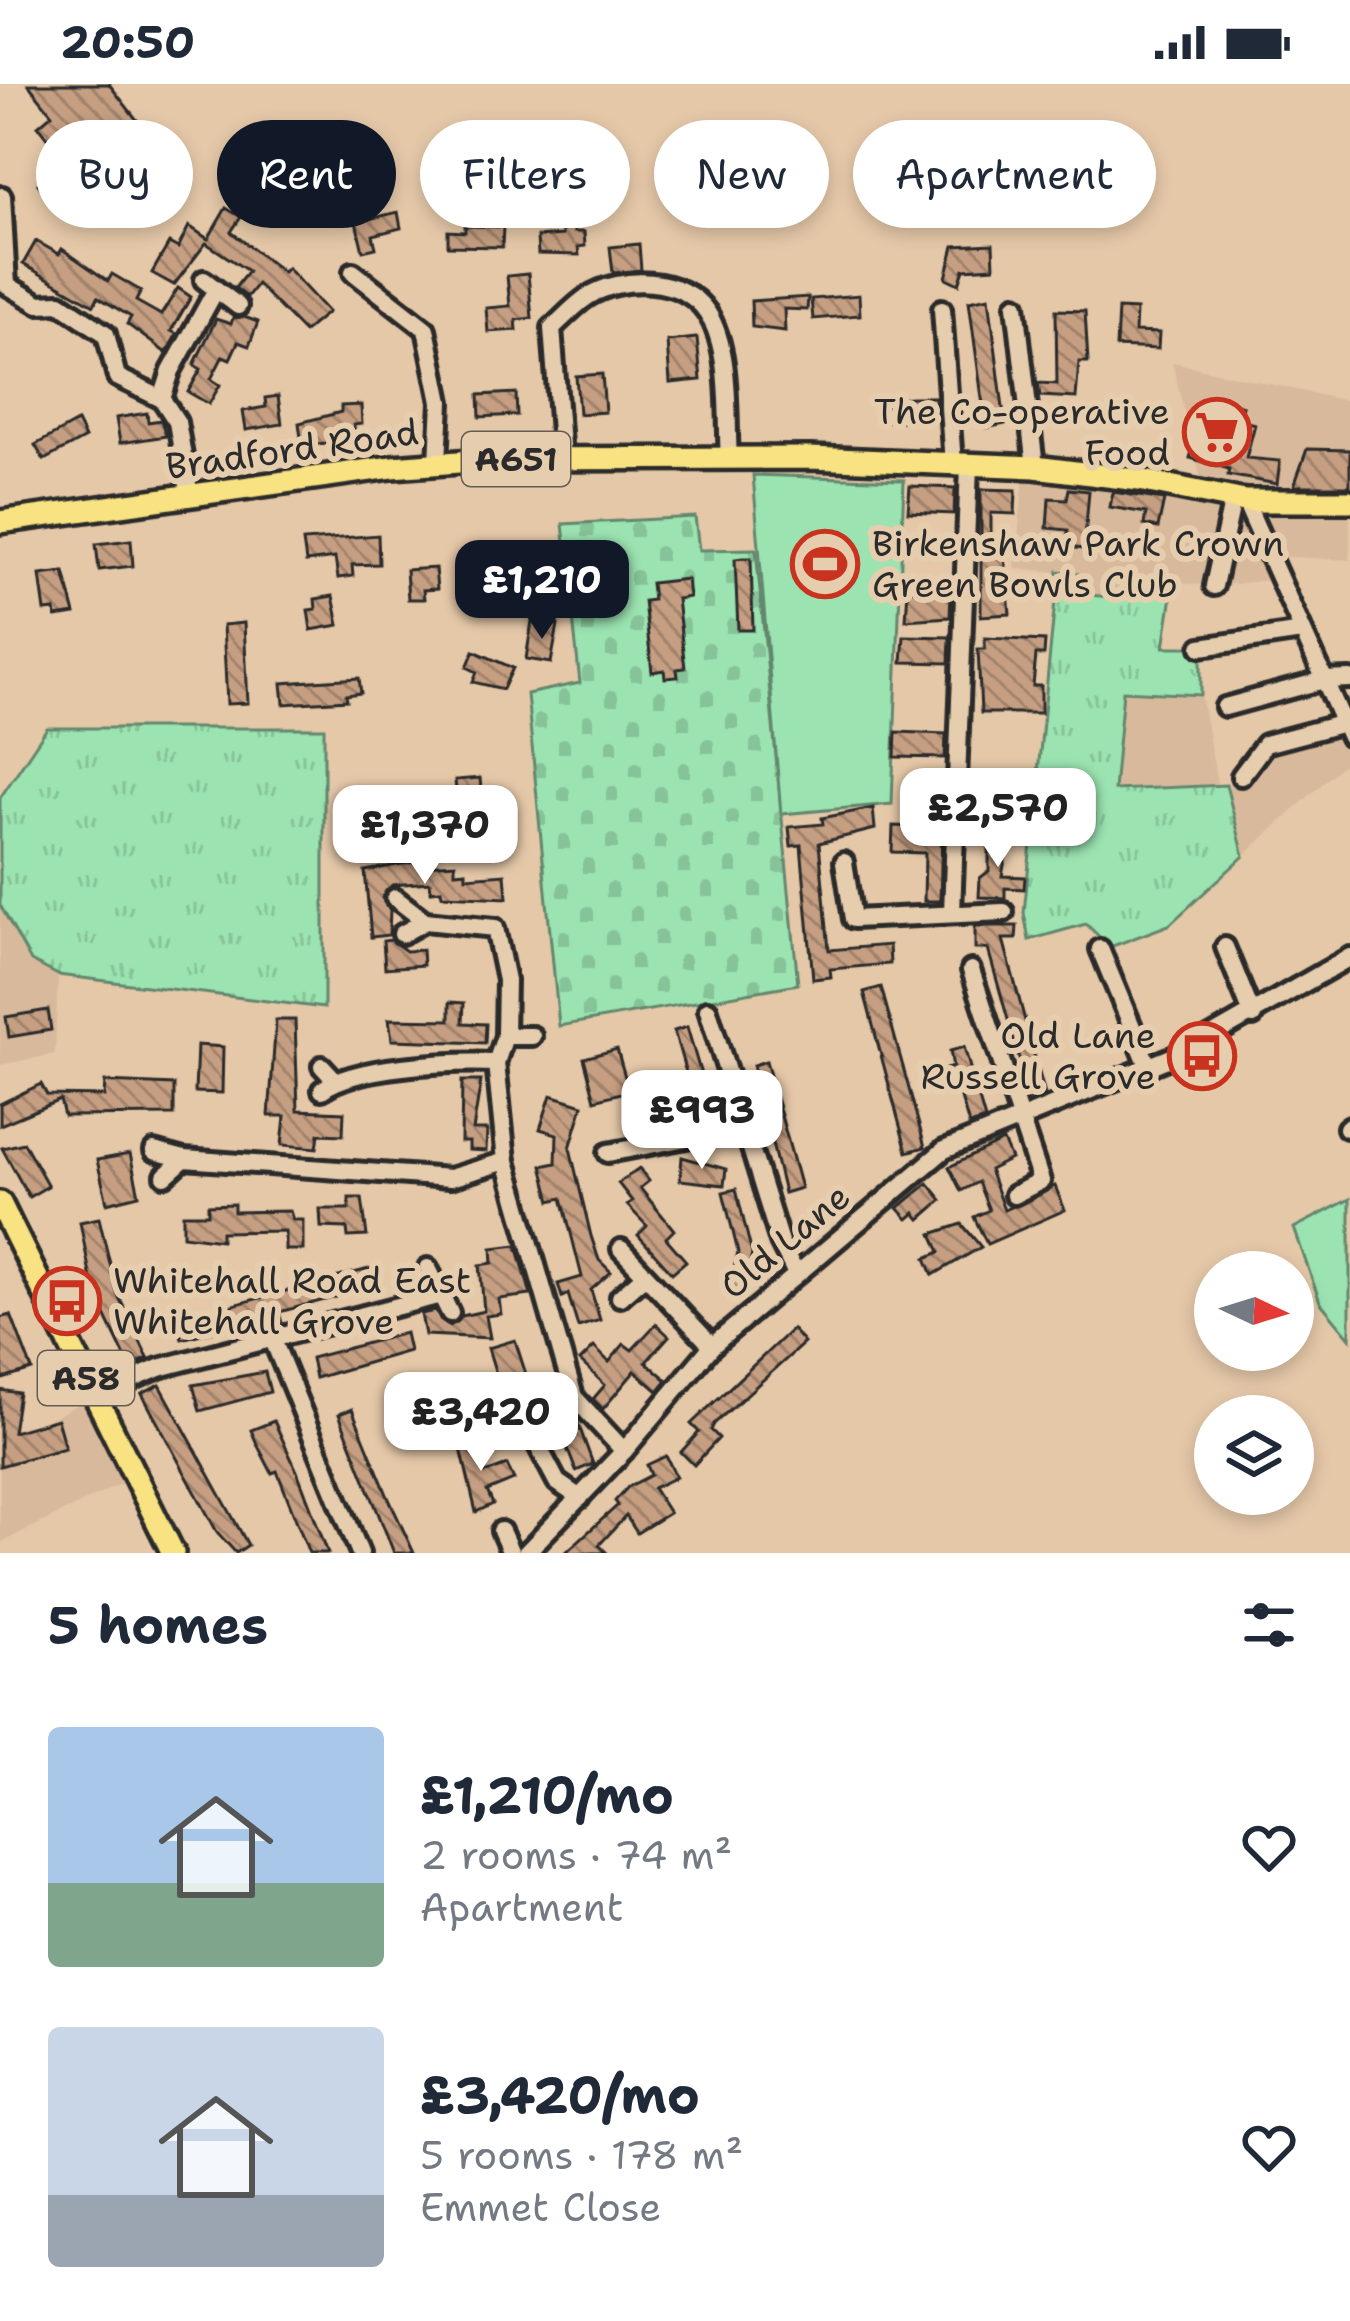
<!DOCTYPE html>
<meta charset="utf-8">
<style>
body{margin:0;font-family:"Shantell Sans",sans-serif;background:#f6f6f7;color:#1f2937;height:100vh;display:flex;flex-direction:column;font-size:45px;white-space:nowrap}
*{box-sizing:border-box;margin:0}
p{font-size:39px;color:#747a83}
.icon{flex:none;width:66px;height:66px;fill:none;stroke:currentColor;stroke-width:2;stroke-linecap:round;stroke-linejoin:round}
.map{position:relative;height:1469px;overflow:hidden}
.sheet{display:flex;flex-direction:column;background:#fff;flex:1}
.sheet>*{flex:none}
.banner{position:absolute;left:36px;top:36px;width:1278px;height:108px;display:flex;gap:24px}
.needle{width:78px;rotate:94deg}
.fabs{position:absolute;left:1194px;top:1167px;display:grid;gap:24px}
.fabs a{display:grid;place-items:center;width:120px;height:120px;border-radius:50%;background:#fff;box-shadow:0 6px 18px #0003;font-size:60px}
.price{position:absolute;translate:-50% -102px;padding:0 27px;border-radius:24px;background:#fff;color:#222;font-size:39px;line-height:78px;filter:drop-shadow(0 3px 6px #0008)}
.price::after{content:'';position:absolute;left:50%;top:72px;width:36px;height:27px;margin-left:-18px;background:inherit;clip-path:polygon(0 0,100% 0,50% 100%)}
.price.active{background:#111827;color:#fff}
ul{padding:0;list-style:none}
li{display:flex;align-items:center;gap:36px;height:300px;padding:0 48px}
li span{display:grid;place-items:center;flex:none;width:336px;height:240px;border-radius:12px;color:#555}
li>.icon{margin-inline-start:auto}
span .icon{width:144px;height:144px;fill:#fffc;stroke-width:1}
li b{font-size:51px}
h2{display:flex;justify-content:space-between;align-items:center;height:144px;padding:0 48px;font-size:51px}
.pill{padding:0 42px;border-radius:54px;background:#fff;box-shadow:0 6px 18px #0003;font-size:42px;line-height:108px}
.pill.active{background:#111827;color:#fff}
.status{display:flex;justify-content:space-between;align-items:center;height:84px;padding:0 60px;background:#fff;direction:ltr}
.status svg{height:33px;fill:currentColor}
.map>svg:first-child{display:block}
</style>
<div class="status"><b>20:50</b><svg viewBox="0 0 49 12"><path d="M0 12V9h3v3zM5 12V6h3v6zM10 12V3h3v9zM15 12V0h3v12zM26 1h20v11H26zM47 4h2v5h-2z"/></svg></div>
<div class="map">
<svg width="1350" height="1469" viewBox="0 0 1350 1469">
<defs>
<pattern id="grass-tufts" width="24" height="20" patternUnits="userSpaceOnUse" patternTransform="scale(3)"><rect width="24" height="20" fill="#9be3b1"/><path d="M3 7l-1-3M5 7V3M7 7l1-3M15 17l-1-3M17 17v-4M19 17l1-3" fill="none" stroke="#86c398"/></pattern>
<pattern id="cemetery-stones" width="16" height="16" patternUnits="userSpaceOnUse" patternTransform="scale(3)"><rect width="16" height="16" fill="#9be3b1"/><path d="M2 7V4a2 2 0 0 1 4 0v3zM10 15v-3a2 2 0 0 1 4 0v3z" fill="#86c398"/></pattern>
<pattern id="building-back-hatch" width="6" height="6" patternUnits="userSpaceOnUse" patternTransform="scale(3)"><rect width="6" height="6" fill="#c69f82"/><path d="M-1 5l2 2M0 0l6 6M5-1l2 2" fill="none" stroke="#a1826b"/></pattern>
</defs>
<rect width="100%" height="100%" fill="#e5c8a8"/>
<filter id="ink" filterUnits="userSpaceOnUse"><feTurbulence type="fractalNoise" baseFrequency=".00833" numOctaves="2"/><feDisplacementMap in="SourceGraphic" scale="24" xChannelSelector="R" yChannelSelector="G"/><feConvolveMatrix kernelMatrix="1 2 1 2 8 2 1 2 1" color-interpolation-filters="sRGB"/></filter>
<g filter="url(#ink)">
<g fill="#d8b99b">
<polygon points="1172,278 1350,318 1350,476 1270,472 1279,495 1214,502 1127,494 1121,514 1077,510 1077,490 1015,484 1025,383 1204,408"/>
<polygon points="1123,606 1201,611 1218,704 1114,707"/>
<polygon points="1344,639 1350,674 1244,772 1226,701 1241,692 1265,660"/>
<polygon points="0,821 31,877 58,891 55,970 0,981"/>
<polygon points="95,1312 134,1393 0,1459 0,1360"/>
</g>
<g fill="url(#grass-tufts)" stroke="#63876e" stroke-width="3">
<polygon points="1058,487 1078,490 1078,510 1120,514 1126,494 1174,499 1164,563 1201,563 1201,611 1123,607 1114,706 1226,701 1244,772 1169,841 1110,863 1086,840 1029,856 1024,829"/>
<polygon points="47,644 324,644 324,924 58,891 31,877 0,821 0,714"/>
</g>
<polygon fill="url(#cemetery-stones)" stroke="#63876e" stroke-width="3" points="695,433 699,466 756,465 798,900 559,942 527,610 580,599 563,440"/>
<g fill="#9be3b1" stroke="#63876e" stroke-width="3">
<polygon points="753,391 904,396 892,720 781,730"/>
<polygon points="1350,1115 1350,1254 1320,1218 1294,1144"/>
</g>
<g fill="url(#building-back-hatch)" stroke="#2b2b2b" stroke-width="3">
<polygon points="28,0 109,0 172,81 120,122 97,94 57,125 38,100 66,78 38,42 52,30"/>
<polygon points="226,124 241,133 231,148 283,188 287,184 328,228 304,248 257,200 247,213 235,204 248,187 206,159 174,201 152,189 169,159 178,164 189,142 208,155"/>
<polygon points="398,128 401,144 373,151 376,164 363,167 356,138"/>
<polygon points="574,137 574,148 584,148 585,162 578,163 579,171 538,170 537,153 562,151 561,138"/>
<polygon points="465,142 503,143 502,163 448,162 448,147 465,148"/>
<polygon points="36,157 59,170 62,165 108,197 112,190 141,207 136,217 161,231 178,204 191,213 171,247 177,250 166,269 127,240 131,233 98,213 94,221 23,180"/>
<polygon points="639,160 641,186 613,189 610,163"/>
<polygon points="993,160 994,183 964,185 959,200 946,194 954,162"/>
<polygon points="528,190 532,234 516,236 517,246 488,248 486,224 510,222 507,192"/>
<polygon points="859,211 860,231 813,235 811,215"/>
<polygon points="808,213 807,226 784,225 785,247 752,243 751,217"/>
<polygon points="989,213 1005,340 986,344 969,217"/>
<polygon points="1118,225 1136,226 1135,248 1159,249 1158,265 1116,263"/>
<polygon points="1056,226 1085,227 1088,278 1079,278 1076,314 1040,312 1038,299 1057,300"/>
<polygon points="244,233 258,238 249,262 238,258 230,275 223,272 211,295 220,301 209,320 188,308 201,285 194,281 216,235 231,240 233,234"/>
<polygon points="697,254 701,296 670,299 667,257"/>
<polygon points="602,290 605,328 579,330 576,292"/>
<polygon points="516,309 517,331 480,333 479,311"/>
<polygon points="278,312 282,340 246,346 243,327 266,323 265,314"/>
<polygon points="1209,312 1243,322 1239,336 1255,340 1246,374 1280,377 1277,400 1228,391 1229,385 1190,374"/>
<polygon points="913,313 935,313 937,337 887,337 887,315"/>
<polygon points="361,321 362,340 354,341 355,357 302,361 299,339 341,328 341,322"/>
<polygon points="147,329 148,338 161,336 166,352 120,359 116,334"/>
<polygon points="77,338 85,354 44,376 35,361"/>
<polygon points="1307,365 1350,366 1350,402 1294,402"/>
<polygon points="910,402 955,404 954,430 908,428"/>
<polygon points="981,405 1016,406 1015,430 991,429 991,462 1004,462 1010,530 981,532"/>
<polygon points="1069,405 1089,407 1084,465 1067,463 1068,446 1047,444 1049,414 1067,415"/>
<polygon points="1113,408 1164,416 1158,444 1144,441 1146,429 1110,423"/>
<polygon points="378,451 379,480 352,481 353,492 338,494 335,474 306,478 303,457"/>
<polygon points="131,456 133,482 99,486 96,460"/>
<polygon points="743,474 751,474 753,546 738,546 735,475"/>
<polygon points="435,484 437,505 423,506 424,515 408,515 406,486"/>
<polygon points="64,488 75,530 56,533 55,526 45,527 40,491"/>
<polygon points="687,495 689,513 677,515 685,584 677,585 678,593 665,594 664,586 652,588 644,517 653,516 651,499"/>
<polygon points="908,505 951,508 950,533 906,536"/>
<polygon points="333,512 339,541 311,546 308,526 316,525 315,515"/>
<polygon points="532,537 558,541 551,579 526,575"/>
<polygon points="244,539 248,619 227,620 223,541"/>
<polygon points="904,552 950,553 949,579 902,578"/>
<polygon points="985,554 1045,557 1044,571 1036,571 1033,602 1041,602 1041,629 981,629 978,565 985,565"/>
<polygon points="474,567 513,584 503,605 473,598 477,588 467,583"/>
<polygon points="359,594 361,609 346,611 347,616 284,620 282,599"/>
<polygon points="896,648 946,650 945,674 895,673"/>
<polygon points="480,694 483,729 458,731 455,696"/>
<rect x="979" y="698" width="42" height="27"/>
<polygon points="873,724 875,745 819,759 829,866 889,861 890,880 830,885 831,893 813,895 801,761 791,762 789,743 823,740 822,734"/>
<polygon points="893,742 942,744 940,817 924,817 925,769 892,768"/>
<polygon points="989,750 1010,750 1002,792 1025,793 1024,805 1005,804 1005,814 979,813 980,794 989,787"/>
<polygon points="424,776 424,781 455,779 455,788 466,787 466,793 505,790 507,814 442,811 441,806 431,807 430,798 392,801 382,814 390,826 389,851 371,853 365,787"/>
<polygon points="975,842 1017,842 1016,855 1003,855 1045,1011 1031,1017 988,865 975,865"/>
<polygon points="391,856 406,867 422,866 423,881 385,884 383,857"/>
<polygon points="881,903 925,1063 907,1068 864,908"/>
<polygon points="450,918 464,919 463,939 486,940 485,959 392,956 389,935 450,936"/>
<polygon points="48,926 51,946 9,953 6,933"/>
<polygon points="276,936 295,936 298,1026 344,1028 343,1051 319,1050 317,1064 282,1061 285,1032 269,1032"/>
<polygon points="687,943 702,994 696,996 710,1017 680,1036 672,1023 692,1010 674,947"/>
<polygon points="197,961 223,963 222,1009 195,1008"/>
<polygon points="964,963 985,1036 969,1041 956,997 938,1002 935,988 953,983 950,967"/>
<polygon points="617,965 629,1007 595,1016 584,974"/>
<polygon points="766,977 801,1104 784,1109 753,981"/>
<polygon points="462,997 481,997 473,1046 487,1046 486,1067 469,1066 469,1058 461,1058"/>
<polygon points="105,998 174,1001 174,1031 64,1032 60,1016 0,1041 0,1020 41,1000 47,1011 104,1012"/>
<polygon points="551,1011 583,1021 570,1064 591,1152 599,1176 611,1188 591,1206 600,1236 578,1243 568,1210 562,1213 558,1200 582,1193 562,1114 551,1117 542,1082 556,1079 557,1050 540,1045"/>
<polygon points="1003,1057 1011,1075 989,1086 1004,1126 1055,1102 1065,1126 987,1160 974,1133 989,1126 978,1098 961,1107 949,1083"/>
<polygon points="24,1059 48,1102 29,1113 2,1064"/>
<polygon points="130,1070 139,1111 107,1119 97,1076"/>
<polygon points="682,1073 726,1085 724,1101 680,1096"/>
<polygon points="639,1084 649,1097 640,1104 674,1146 666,1154 686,1177 672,1189 638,1151 647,1142 627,1121 632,1117 618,1099"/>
<polygon points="928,1099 942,1116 920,1135 915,1129 908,1135 898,1124"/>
<polygon points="736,1105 752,1170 741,1215 727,1212 738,1168 723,1108"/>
<polygon points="349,1114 362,1114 367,1152 348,1153 347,1144 321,1143 320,1125 349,1125"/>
<polygon points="234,1120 234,1128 290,1127 293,1136 303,1136 303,1166 285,1166 285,1147 221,1148 221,1156 183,1151 183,1130 208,1130 208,1121"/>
<polygon points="99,1134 117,1209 148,1274 130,1283 93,1206 80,1138"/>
<polygon points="962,1140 981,1163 933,1191 926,1174 940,1168 932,1150"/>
<polygon points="517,1161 531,1211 499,1215 501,1230 486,1232 490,1254 425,1251 421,1230 435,1227 450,1242 462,1232 484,1227 480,1181 493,1179 492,1164"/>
<polygon points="376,1183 382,1201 279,1228 282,1239 252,1237 182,1255 177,1236"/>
<polygon points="11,1231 32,1286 3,1295 0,1234"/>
<polygon points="656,1240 669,1252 646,1278 667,1296 658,1307 635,1287 603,1325 593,1315 605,1301 580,1277 594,1263 609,1278 624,1260 632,1266"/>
<polygon points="792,1245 804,1259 714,1340 711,1346 719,1354 694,1381 681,1368 699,1348 691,1340"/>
<polygon points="405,1249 409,1267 315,1294 311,1274"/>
<polygon points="515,1256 531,1306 520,1310 524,1324 508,1329 488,1264"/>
<polygon points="265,1288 270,1308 200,1327 193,1301"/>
<polygon points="160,1301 248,1461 236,1469 217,1448 142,1310"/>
<polygon points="0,1306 19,1309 13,1348 57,1335 65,1364 0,1382"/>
<polygon points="563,1319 576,1334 593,1380 576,1387 551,1323"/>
<polygon points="352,1325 388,1413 414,1469 394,1469 339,1330"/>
<polygon points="274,1337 297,1387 328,1469 309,1469 277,1387 272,1389 258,1362 251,1346"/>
<polygon points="475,1351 486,1389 507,1381 514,1396 487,1407 493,1420 476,1428 459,1356"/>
<polygon points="666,1372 676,1393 653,1404 669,1429 637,1449 626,1432 599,1461 607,1469 565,1469 618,1421 615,1417 628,1403 651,1391 647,1381"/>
</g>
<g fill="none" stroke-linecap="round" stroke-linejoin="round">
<g stroke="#2b2b2b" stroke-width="26">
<g id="minor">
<polyline points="2,112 7,201 39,220 60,219 106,250 117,293 162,315 177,338 190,412"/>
<polyline points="353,188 426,245 441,318 438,378"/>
<polyline points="204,196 238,222"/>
<polyline points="1016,221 1035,383"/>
<polyline points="942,225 953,380"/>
<polyline points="162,315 171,287 214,209"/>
<path d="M562,374L552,244C563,234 575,221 587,213C621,191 683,192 707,228C732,266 726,333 729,376"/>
<polyline points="1245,417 1350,653"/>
<polyline points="1214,502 1233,414"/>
<polyline points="1201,563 1302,548"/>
<polyline points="1225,623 1324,596 1350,595"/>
<polyline points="1241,692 1265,660 1344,639"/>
<polyline points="844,778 853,835 1004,828"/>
<polyline points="395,814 425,837 495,844 506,896 505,952 496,979 506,1077 574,1313 624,1367"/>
<polyline points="952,828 969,381"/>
<polyline points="402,850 425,837"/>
<polyline points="1225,863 1253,932"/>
<polyline points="1100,865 1149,984"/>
<polyline points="971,886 1041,1097 1014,1111"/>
<polyline points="708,926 780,1158 795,1188"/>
<polyline points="505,952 532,952"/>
<polyline points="322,982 335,996"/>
<path d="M322,1006C352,982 455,977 496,979"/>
<polyline points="1347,1044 1350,1042"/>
<polyline points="154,1067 184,1075 450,1094 506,1077"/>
<polyline points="608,1069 744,1043"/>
<polyline points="165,1092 184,1075"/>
<polyline points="621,1165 712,1262"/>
<polyline points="428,1184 450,1229"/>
<polyline points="620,1213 644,1192"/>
<polyline points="273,1256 360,1469"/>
<polyline points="95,1312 159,1284 441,1211"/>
<polyline points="538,1362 557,1398 580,1414"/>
<polyline points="501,1447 511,1469"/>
<polyline points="526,1469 624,1367 712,1262 944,1066 1184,968 1350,873"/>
</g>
</g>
<g stroke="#2b2b2b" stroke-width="30">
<g id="major">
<polyline points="0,438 392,383 499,375 810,374 1035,383 1139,396 1245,417 1350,417"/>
<polyline points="0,1119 173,1469"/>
</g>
</g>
<use href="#minor" stroke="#e6cdae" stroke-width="16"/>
<use href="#major" stroke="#f8e281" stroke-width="21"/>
</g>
</g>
<defs>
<g id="supermarket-ring" transform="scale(3.45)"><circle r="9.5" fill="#e6cdae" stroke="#c8321e" stroke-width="1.5"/><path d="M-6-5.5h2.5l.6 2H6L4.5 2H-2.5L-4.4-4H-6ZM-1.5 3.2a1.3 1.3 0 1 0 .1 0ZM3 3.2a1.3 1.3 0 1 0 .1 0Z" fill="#c8321e"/></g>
<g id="stadium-ring" transform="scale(3.45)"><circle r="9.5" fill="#e6cdae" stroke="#c8321e" stroke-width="1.5"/><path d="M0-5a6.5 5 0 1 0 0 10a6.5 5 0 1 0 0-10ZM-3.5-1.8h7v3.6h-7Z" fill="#c8321e"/></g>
<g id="bus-ring" transform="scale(3.45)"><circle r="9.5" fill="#e6cdae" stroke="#c8321e" stroke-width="1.5"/><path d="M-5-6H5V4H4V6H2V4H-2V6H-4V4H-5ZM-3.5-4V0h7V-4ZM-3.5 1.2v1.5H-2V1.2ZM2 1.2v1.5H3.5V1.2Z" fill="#c8321e"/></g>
</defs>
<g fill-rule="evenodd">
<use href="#supermarket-ring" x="1217" y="348"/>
<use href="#stadium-ring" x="825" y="480"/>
<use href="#bus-ring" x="1202" y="972"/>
<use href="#bus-ring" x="67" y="1217"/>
</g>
<g text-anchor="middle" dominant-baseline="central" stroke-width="12" stroke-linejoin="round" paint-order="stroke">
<g fill="#e6cdae" stroke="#635c52" stroke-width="3">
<rect x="462" y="348" width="108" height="54" rx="9"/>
<rect x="38" y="1267" width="96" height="54" rx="9"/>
</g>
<g font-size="33" font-weight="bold" fill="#2b2b2b">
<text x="516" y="375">A651</text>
<text x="86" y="1294">A58</text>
</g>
<g font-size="36" fill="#2b2b2b" stroke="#e6cdae" text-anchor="end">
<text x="1170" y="327">The Co-operative<tspan x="1170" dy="41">Food</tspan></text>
<text x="872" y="459" text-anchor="start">Birkenshaw Park Crown<tspan x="872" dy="41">Green Bowls Club</tspan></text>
<text x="1156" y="951">Old Lane<tspan x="1156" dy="41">Russell Grove</tspan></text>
<text x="113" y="1196" text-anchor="start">Whitehall Road East<tspan x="113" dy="41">Whitehall Grove</tspan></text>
</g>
<g font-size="36" fill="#2b2b2b" stroke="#e6cdae">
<text transform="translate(292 365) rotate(-8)">Bradford Road</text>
<text transform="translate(785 1157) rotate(-40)">Old Lane</text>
</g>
</g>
</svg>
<div class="fabs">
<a><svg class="needle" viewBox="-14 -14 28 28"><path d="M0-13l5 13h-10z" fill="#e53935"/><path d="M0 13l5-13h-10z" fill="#747a83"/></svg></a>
<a><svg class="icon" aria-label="layers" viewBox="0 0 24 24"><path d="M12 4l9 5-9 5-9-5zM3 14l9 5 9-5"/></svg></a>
</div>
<b class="price active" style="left:542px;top:558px">£1,210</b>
<b class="price" style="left:998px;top:786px">£2,570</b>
<b class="price" style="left:425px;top:803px">£1,370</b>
<b class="price" style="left:702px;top:1088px">£993</b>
<b class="price" style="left:481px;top:1390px">£3,420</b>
<div class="banner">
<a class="pill">Buy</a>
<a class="pill active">Rent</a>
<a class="pill">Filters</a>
<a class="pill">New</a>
<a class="pill">Apartment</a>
</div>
</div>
<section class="sheet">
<h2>5 homes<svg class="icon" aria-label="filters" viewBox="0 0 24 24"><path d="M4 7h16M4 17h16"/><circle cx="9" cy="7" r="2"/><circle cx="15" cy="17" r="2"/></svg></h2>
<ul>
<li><span style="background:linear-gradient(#a9c7e8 65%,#7fa58c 0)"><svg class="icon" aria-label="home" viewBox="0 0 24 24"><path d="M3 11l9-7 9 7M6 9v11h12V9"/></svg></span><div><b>£1,210/mo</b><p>2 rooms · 74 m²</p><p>Apartment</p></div><svg class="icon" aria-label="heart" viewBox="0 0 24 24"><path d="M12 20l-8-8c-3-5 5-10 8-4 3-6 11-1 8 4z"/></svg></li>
<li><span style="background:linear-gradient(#c9d6e8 70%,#9aa5b1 0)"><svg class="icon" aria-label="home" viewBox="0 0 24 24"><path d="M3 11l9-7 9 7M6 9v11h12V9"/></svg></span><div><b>£3,420/mo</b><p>5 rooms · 178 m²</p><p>Emmet Close</p></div><svg class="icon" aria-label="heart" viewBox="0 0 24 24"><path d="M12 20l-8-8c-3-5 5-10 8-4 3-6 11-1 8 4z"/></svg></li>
</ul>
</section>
